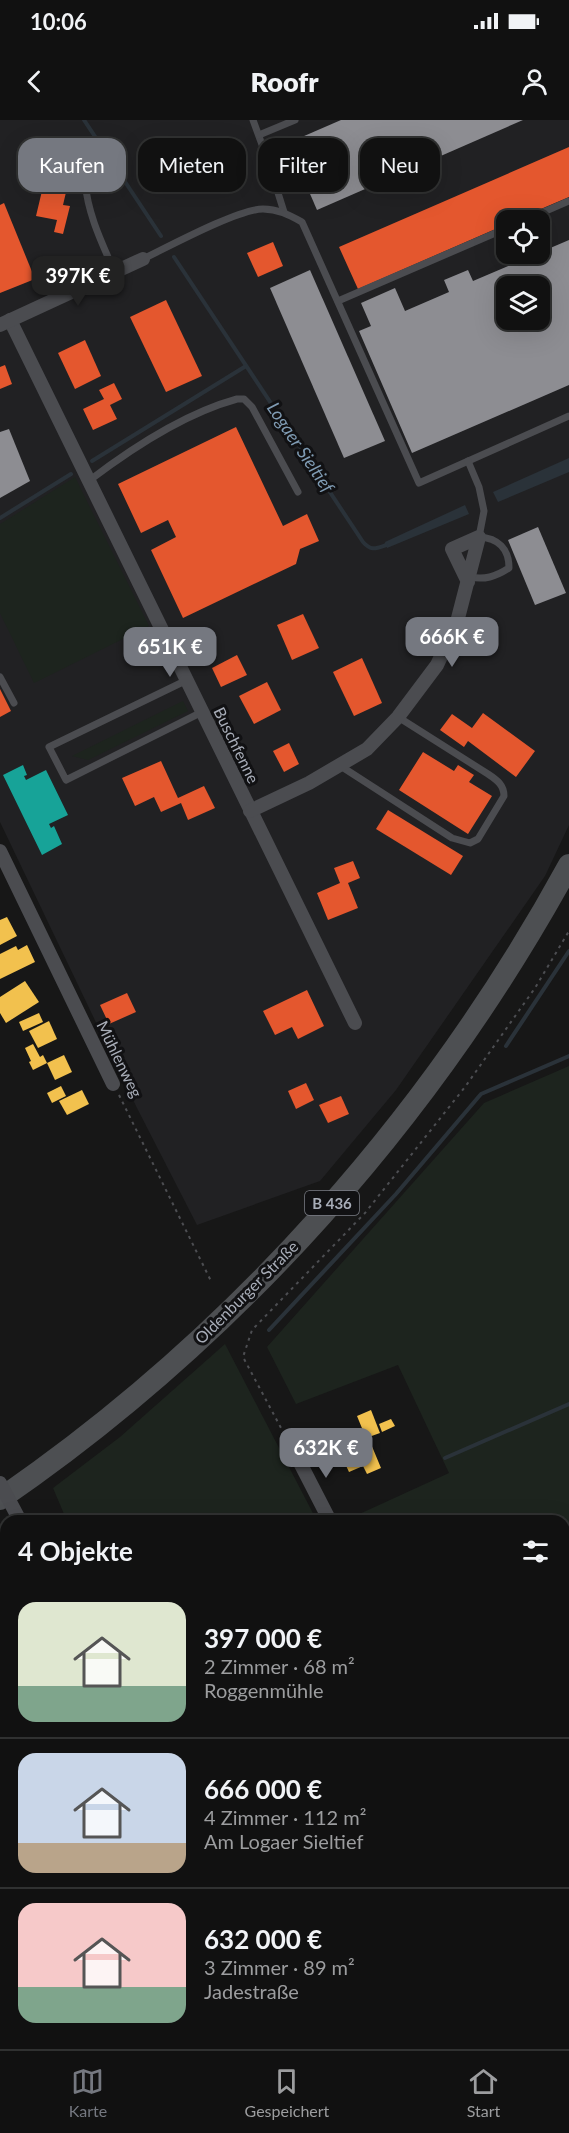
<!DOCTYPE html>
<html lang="de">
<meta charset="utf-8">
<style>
body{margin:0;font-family:Lato,sans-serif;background:#1e1f1f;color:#f1f3f6;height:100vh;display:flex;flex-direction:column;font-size:22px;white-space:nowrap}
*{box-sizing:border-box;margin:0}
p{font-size:20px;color:#9c9d9f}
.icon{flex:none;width:33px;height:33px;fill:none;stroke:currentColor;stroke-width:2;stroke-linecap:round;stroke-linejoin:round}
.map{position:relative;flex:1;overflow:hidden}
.side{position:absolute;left:0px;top:1395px;width:570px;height:534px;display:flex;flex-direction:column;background:#111;border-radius:18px 18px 0 0;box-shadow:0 6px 24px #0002,0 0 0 2px #303131}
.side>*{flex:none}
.banner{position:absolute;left:18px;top:18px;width:534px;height:54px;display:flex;gap:12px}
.controls{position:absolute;left:496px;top:90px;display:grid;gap:12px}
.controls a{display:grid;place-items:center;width:54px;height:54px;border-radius:12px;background:#111;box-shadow:0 6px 24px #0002,0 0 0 2px #303131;font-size:30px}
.price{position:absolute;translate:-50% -51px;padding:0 14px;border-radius:12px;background:#757880;color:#fff;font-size:20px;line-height:39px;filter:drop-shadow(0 2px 3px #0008)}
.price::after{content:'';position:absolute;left:50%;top:36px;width:18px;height:14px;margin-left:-9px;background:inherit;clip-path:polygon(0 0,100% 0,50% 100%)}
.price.current{background:#222;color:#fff}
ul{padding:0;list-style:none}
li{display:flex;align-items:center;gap:18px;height:150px;padding:0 18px}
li+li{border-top:2px solid #303131}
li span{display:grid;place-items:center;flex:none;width:168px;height:120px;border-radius:18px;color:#555}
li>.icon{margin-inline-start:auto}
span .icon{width:72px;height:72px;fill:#fffc;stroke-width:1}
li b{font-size:26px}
h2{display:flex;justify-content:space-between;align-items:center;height:72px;padding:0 18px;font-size:26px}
.tag{padding:0 21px;border-radius:18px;background:#111;box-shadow:0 6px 24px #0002,0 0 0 2px #303131;font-size:21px;line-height:54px}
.tag.current{background:#757880;color:#fff}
.status{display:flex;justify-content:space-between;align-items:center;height:42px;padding:0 30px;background:#111;direction:ltr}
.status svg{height:16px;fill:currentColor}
header{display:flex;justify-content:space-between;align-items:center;height:78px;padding:0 18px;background:#111;font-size:27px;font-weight:800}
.dock{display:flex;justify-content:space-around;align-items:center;height:84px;border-top:2px solid #303131;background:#111;font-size:16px;color:#9c9d9f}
.dock a{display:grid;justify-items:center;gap:3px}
.dock .current{color:#757880}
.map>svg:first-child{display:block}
</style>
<div class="status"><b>10:06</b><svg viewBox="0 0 49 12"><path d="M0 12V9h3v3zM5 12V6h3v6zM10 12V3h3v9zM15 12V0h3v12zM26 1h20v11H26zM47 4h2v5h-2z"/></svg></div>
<header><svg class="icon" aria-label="back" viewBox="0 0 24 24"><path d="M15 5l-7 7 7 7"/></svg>Roofr<svg class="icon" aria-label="person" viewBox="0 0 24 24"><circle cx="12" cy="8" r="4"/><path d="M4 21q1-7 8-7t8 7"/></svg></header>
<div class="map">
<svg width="569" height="1929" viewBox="0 0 569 1929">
<rect width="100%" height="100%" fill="#171717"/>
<path fill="#212123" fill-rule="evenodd" d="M0,0H569V705L545,756L396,970L320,1061L197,1105L137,988L0,702ZM507,100H540V134H507ZM507,166H540V200H507Z"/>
<g fill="#1d241e">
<polygon points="75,357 149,506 34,563 0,493 0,404"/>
<polygon points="183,581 188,591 88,640 72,636"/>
<polygon points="569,946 569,1502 564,1504 564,1401 357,1401 355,1396 449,1353 398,1245 296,1284 267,1227 484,983"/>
<polygon points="225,1224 317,1401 67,1401 53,1368 120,1317"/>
<polygon points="569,1748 569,1929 216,1929 227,1923 564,1923 564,1751"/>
</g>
<g fill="#2a3239">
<polygon points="569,338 569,352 498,382 493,372"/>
<polygon points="465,385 469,394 387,428 385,422"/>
</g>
<g fill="#f2c14e">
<polygon points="7,797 17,816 0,825 0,800"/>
<polygon points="27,825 35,842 0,859 0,834 16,826 18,830"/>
<polygon points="25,861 39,882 6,903 0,893 0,877"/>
<polygon points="39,893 43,902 23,911 19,902"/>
<polygon points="49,901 57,919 38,928 29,911"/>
<polygon points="33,924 40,937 43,935 47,943 33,950 29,942 31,941 25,928"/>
<polygon points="64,935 72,952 55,960 47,943"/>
<polygon points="61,966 66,976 52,983 47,973"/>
<polygon points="82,970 89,984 67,995 59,981"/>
<polygon points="371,1290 380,1313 366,1318 357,1296"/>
<polygon points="391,1299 395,1306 382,1312 379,1304"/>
<polygon points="371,1324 381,1348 367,1354 363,1346 349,1352 342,1337"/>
<polygon points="0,1465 6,1475 6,1485 0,1489"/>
<polygon points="5,1574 6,1600 0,1603 0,1577"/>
<polygon points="4,1893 6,1896 6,1920 0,1924 0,1896"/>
<polygon points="345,1923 378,1923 381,1929 348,1929"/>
</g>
<g fill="#e4572e">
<polygon points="569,27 569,77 515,100 507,100 507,104 358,169 339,127"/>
<polygon points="51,33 74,38 63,85 70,86 63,114 54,112 57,100 36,96"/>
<polygon points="4,83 35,159 0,173 0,85"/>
<polygon points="273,122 283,146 258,157 247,133"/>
<polygon points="166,180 202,256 166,272 130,197"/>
<polygon points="85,220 101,256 75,269 58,233"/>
<polygon points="5,245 12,264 0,269 0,247"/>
<polygon points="114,263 122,279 110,285 117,299 93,310 83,289 104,279 99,270"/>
<polygon points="236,307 283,406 307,394 319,421 300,429 296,444 183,498 151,430 176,417 168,400 141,413 118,364"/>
<polygon points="303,494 319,528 292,540 277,505"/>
<polygon points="237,535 247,555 221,567 212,548"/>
<polygon points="362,538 382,583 354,596 333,552"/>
<polygon points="267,562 281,590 254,604 239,576"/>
<polygon points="0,569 11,591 0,597"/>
<polygon points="483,593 535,631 516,657 468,621 464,627 440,610 452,594 472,608"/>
<polygon points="289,623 299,644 284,652 273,631"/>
<polygon points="423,632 454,651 458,645 474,655 469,662 492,676 468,714 399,670"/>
<polygon points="161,641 178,678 204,666 215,688 188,700 181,683 161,692 154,677 135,686 122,658"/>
<polygon points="388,690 463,736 451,755 376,709"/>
<polygon points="353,741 360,758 348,763 358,788 328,800 317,773 340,763 334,748"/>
<polygon points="307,870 324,906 298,919 292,907 275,915 263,891"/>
<polygon points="127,873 136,892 109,904 100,885"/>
<polygon points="306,963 314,980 296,989 288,971"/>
<polygon points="341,976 349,994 328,1003 319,985"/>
</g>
<polygon fill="#17a398" points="23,645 27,655 24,656 26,660 46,650 68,695 49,704 51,708 54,706 62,724 42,735 3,655"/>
<g fill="#8d8d92" fill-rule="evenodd">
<polygon points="341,0 523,0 317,90 288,23"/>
<path d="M569,120V265L412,333L359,211L371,206L361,183L395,168L405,191L449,172L444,160L468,150L473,161ZM507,166H540V200H507Z"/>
<polygon points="310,150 385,321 344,338 270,168"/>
<polygon points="9,309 30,361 0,378 0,312"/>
<polygon points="538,407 566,473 535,485 508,420"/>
</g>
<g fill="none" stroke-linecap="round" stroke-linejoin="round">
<g stroke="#2a3239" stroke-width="4">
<polyline points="84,0 161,116"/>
<path d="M174,137L363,422C371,431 375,429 386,425"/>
<polyline points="92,341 246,246"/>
<polyline points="0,398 71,354"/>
<polyline points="506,926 569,831"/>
<polyline points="269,1210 396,1074 481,974 569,936"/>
<polyline points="445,1338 569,1284"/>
</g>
</g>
<g fill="#353536">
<polygon points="378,1923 466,1923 469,1929 381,1929"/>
<polygon points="479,1923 505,1923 508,1929 482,1929"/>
</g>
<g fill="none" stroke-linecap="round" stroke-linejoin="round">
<g stroke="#4d4e52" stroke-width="2" stroke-dasharray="3 4.5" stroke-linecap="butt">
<polyline points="119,975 211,1161"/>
<polyline points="288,1321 243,1237 252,1210 365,1093 465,967 535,868 569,811"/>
</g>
<g stroke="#4b4c50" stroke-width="7">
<polyline points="253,0 268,41 284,92"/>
<polyline points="259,15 295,0"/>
<path d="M85,62C88,95 102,123 115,153"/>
<polyline points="525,100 569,81"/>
<path d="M143,139C168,127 238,89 263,89C278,89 289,95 302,102L419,363L569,296"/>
<polyline points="338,181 507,108"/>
<path d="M468,341L479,367L484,391L479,417C498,418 509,429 509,448C495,457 485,460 469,457"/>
<path d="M90,360C132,328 186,293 237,279H244L252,287L298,372"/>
<polyline points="0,557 14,583"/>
<polyline points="187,560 49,627 66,660 202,592"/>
<path d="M339,645L452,718L470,723L478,719L504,676C504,665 497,660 488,654L398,597"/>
<polyline points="0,1623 6,1620"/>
</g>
<g stroke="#4b4c50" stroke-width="14">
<path d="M10,200C126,434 239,669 355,903"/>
<polyline points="0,205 143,139"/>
<polyline points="250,691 309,663 367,629 398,597 437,545 457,502 479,417 452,429 468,462"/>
<polyline points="0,731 113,964"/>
<polyline points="294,1331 330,1401"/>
<polyline points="0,1681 6,1692"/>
<polyline points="0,1721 6,1718"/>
<polyline points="129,1923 132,1929"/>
</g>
<g stroke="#4a4a4e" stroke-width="20">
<polyline points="564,1739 569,1736"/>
<polyline points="187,1929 199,1923"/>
</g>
<path stroke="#4d4f52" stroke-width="22" d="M0,1379C236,1217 432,996 569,745"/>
<polyline stroke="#4b4c50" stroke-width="14" points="0,1363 18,1397"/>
</g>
<g text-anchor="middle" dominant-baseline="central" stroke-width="6" stroke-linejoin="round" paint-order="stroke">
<rect fill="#111113" stroke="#7b7e86" stroke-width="1.5" x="305" y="1071" width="54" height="24" rx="4.5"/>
<g font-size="15" font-weight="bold" fill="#a8adb8">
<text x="332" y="1083">B 436</text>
</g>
<g font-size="16" fill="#a8adb8" stroke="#111113">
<text transform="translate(237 625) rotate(64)">Buschfenne</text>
<text transform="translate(120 939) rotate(64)">Mühlenweg</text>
<text transform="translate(246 1172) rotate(-45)">Oldenburger Straße</text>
</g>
<g font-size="18" font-style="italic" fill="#7f9bb3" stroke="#111113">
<text transform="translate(301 327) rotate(56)">Logaer Sieltief</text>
</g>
</g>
</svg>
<div class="controls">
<a><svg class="icon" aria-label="locate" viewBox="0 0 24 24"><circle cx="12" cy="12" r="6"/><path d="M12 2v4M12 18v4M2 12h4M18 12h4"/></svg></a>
<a><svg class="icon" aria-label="layers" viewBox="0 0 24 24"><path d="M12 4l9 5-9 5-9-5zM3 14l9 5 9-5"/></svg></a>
</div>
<b class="price current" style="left:78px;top:187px">397K €</b>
<b class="price" style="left:452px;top:548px">666K €</b>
<b class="price" style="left:170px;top:558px">651K €</b>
<b class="price" style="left:326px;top:1359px">632K €</b>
<div class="banner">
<a class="tag current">Kaufen</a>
<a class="tag">Mieten</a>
<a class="tag">Filter</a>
<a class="tag">Neu</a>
</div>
<section class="side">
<h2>4 Objekte<svg class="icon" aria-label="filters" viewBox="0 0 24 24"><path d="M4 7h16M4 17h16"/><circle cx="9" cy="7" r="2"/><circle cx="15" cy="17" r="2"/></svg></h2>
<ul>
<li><span style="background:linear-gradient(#dfe7d0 70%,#7fa58c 0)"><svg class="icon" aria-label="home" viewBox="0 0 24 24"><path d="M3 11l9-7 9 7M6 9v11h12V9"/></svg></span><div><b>397 000 €</b><p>2 Zimmer · 68 m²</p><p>Roggenmühle</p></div></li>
<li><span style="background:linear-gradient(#c9d6e8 75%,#b9a48a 0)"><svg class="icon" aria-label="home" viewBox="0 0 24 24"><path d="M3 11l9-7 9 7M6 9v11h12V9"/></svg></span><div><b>666 000 €</b><p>4 Zimmer · 112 m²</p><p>Am Logaer Sieltief</p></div></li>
<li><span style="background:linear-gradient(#f6c9c9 70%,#7fa58c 0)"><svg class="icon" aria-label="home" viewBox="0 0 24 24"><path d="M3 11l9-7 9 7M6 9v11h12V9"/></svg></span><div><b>632 000 €</b><p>3 Zimmer · 89 m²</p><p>Jadestraße</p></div></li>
</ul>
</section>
</div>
<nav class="dock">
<a class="current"><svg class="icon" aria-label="map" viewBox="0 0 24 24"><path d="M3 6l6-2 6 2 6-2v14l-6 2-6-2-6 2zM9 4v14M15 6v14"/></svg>Karte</a>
<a><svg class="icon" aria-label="saved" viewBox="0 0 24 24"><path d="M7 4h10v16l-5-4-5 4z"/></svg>Gespeichert</a>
<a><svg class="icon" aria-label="home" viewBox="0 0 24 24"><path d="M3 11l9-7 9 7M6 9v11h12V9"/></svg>Start</a>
</nav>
